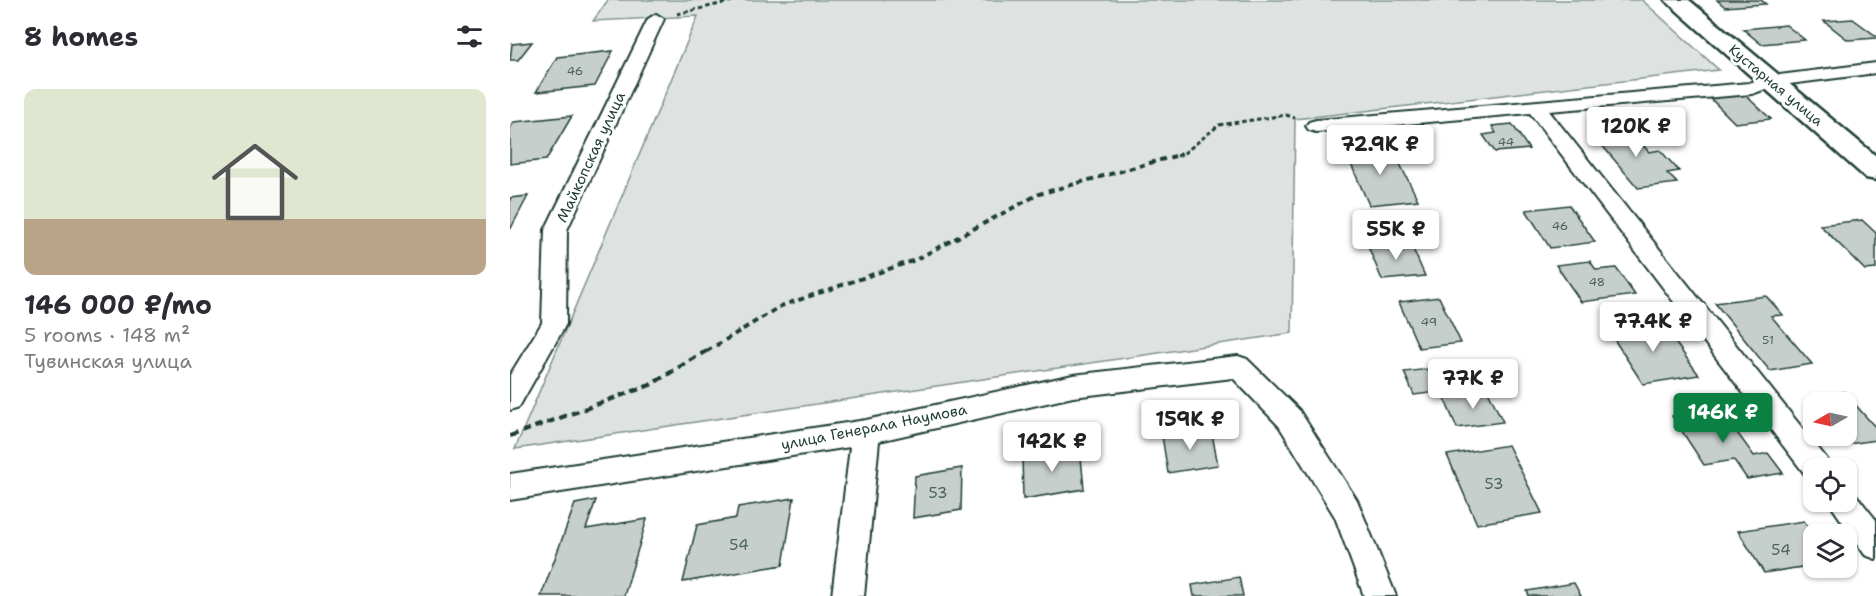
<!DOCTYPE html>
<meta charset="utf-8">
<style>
body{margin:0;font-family:"Shantell Sans",sans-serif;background:#f7f7f7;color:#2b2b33;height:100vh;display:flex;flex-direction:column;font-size:22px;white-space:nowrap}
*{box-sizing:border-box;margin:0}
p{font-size:20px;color:#7c7c81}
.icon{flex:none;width:33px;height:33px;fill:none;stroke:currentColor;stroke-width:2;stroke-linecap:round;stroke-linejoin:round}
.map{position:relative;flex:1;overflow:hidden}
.side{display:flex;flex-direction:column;background:#fff;width:510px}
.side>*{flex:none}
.needle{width:39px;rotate:261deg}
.buttons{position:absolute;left:1293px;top:392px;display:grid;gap:12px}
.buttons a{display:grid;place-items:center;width:54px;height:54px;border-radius:12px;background:#fff;box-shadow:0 2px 4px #0004;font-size:30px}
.price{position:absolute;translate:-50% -51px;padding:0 14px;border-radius:6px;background:#fff;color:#222;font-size:20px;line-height:39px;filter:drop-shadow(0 2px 3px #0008)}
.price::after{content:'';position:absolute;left:50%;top:36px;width:18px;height:14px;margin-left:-9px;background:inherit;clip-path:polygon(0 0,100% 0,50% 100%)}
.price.current{background:#0b8043;color:#fff}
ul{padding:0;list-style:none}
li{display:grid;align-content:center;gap:12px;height:318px;padding:0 24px}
li span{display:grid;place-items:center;height:186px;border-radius:12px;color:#555}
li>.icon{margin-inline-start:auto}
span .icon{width:108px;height:108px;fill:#fffc;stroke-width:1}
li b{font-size:26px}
h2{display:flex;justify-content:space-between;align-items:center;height:72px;padding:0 24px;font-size:26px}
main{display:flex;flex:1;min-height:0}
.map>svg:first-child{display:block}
</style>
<main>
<section class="side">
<h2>8 homes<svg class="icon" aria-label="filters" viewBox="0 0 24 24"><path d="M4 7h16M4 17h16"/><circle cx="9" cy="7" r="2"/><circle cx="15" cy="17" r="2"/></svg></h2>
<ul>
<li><span style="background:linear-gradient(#dfe7d0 70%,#b9a48a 0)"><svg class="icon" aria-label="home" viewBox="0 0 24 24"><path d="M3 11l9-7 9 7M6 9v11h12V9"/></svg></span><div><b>146 000 ₽/mo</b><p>5 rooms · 148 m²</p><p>Тувинская улица</p></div></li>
</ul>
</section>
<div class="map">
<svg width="1366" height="596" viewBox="0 0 1366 596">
<rect width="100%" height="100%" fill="#fff"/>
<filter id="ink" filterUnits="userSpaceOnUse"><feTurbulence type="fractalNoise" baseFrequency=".0167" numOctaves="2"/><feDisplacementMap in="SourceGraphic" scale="12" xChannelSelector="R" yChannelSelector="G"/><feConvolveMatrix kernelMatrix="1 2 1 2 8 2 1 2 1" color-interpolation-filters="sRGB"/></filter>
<g filter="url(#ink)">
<polygon fill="#dee3e2" stroke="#7e908b" stroke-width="1.5" points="98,0 1132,0 1209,70 785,119 782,333 5,449 188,16 83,21"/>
<g fill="#c7cfcc" stroke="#1f3d34" stroke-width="1.5">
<polygon points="1207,0 1251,0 1256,4 1215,7"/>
<polygon points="1343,19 1366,36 1366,38 1338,40 1314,21"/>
<polygon points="1276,25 1295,40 1251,44 1233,29"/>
<polygon points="22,42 8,60 0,60 2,44"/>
<polygon points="103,51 85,86 26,92 47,57"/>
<polygon points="1235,95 1261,119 1225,123 1200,98"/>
<polygon points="62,116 36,160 0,164 0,128 4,122"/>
<polygon points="1002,124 1019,149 985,152 973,135 986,133 982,126"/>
<polygon points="1116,126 1139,152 1150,150 1169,171 1157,173 1167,183 1128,188 1080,131"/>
<polygon points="858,144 864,156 885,154 908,200 859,205 833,146"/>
<polygon points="18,196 0,230 0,198"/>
<polygon points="1059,205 1085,242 1040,248 1016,210"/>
<polygon points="1352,220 1366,233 1366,269 1355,270 1310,225"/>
<polygon points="900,242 915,276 872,280 858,246"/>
<polygon points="1080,261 1086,270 1106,268 1125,295 1071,302 1046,265"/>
<polygon points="1256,296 1273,315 1261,316 1302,364 1260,371 1205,303"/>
<polygon points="929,297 951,343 909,348 889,302"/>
<polygon points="1151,323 1189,375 1133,384 1098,330"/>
<polygon points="935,367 945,390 904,395 894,372"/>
<polygon points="978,391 993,422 947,428 934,398"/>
<polygon points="1334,392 1366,428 1366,440 1339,444 1332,435 1336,435 1336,402 1304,402 1300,397"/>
<polygon points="1210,409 1244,456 1258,453 1273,473 1237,479 1224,460 1194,465 1162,416"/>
<polygon points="701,429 708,465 658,473 652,436"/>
<polygon points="998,445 1032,513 967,524 937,455"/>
<polygon points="570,447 574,489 513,499 512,456"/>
<polygon points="452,468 451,510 403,518 405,476"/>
<polygon points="284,498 273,565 173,582 187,525 226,518 228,507"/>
<polygon points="86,500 76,529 137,519 114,596 31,596 65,504"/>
<polygon points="1294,521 1304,534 1304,565 1254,573 1228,531"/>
<polygon points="729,577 733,596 684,596 682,585"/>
<polygon points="1064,583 1071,596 1019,596 1017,591"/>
</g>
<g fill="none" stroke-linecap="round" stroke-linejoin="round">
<g stroke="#1f3d34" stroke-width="4">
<g id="street">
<polygon points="146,14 154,19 57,230 56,324 9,407 0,410 0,375 32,323 35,230 138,19"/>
<polygon points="1366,63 1366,73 1264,86 1242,94 1039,111 1317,459 1321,468 1304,468 1304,480 1297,477 1020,113 806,132 799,130 796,126 799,122 806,120 1239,83 1261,76"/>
<polygon points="728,356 737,359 789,410 847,500 886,596 854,596 825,517 769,426 723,378 563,397 369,441 354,596 322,596 340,447 0,500 0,474 356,420 563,375"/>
<polygon points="1336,489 1343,491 1366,520 1366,559 1355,555 1318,501 1336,501"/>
</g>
</g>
<g stroke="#1f3d34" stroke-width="5">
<polygon id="secondary" points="1155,0 1179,0 1366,156 1366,180 1356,178"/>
</g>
<g stroke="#1f3d34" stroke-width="3" stroke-dasharray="4.5 3" stroke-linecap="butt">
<polyline points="167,14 227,0"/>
<polyline points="667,156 673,154 709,125 776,115 785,118"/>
</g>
<polyline stroke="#1f3d34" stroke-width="4" stroke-dasharray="6 4.5" stroke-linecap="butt" points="197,351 271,306 405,260 529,194 672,154"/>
<polyline stroke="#1f3d34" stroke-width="4.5" stroke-dasharray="8 5" stroke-linecap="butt" points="0,436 140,385 199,349"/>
<use href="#street" fill="#fff" fill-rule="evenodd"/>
<use href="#secondary" fill="#fff" fill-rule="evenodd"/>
</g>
</g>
<g text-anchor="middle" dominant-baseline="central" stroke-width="6" stroke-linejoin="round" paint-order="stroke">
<g font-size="12" fill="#49625a">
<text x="65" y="71">46</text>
<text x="996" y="142">44</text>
<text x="1050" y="226">46</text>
<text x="1087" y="282">48</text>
<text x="919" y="322">49</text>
<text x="1258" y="340">51</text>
</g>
<g font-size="14" fill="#1f3d34" stroke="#fff">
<text transform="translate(1266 85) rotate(40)">Кустарная улица</text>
</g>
<g font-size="15" fill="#1f3d34" stroke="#fff">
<text transform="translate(81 157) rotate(-65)">Майкопская улица</text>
<text transform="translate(364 427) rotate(-11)">улица Генерала Наумова</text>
</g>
<g font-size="15" fill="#49625a">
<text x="984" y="484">53</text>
<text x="428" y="493">53</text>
<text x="229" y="545">54</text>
<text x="1271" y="550">54</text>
</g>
</g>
</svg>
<div class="buttons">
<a><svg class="needle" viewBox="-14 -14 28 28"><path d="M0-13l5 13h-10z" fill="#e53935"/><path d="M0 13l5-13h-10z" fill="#7c7c81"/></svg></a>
<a><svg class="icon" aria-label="locate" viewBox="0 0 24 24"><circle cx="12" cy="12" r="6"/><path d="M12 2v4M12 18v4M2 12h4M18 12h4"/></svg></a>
<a><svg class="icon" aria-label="layers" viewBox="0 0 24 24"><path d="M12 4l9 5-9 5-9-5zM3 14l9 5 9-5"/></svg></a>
</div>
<b class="price" style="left:1126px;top:158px">120K ₽</b>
<b class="price" style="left:870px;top:176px">72.9K ₽</b>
<b class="price" style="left:886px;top:261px">55K ₽</b>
<b class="price" style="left:1143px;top:353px">77.4K ₽</b>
<b class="price" style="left:963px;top:410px">77K ₽</b>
<b class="price current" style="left:1213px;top:444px">146K ₽</b>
<b class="price" style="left:680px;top:451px">159K ₽</b>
<b class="price" style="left:542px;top:473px">142K ₽</b>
</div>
</main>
